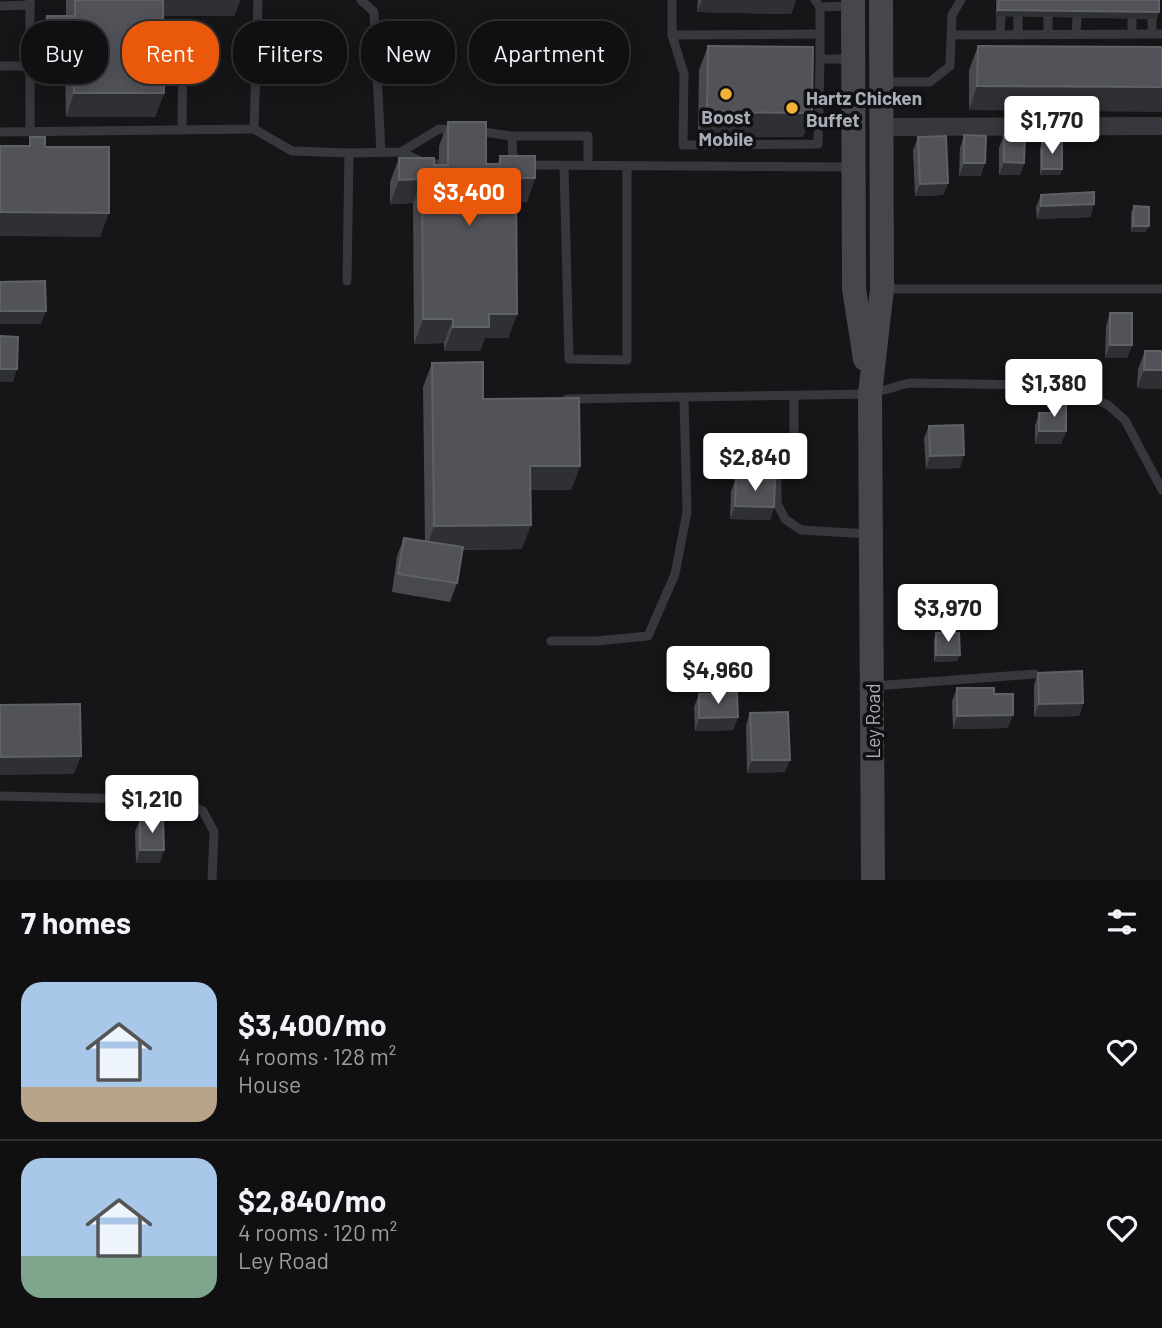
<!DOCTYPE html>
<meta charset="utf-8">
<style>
body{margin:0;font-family:Barlow,sans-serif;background:#19191b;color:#f1f3f6;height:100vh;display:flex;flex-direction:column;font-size:26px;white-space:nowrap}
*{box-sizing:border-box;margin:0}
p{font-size:23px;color:#9c9d9f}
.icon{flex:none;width:38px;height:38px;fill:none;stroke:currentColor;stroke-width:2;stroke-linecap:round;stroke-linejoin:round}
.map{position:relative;height:880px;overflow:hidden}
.side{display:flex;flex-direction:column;background:#101012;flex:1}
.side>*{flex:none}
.top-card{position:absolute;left:21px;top:21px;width:700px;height:63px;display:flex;gap:14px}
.price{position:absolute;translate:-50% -60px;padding:0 16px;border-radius:7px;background:#fff;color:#222;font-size:23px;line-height:46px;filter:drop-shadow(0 2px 4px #0008)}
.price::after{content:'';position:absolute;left:50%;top:42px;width:21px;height:16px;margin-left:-10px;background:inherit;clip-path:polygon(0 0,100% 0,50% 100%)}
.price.selected{background:#ea580c;color:#fff}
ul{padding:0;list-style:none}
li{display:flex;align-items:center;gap:21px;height:175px;padding:0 21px}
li+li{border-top:2px solid #303032}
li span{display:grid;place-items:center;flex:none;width:196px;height:140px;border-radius:21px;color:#555}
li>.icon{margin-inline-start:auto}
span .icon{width:84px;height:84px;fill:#fffc;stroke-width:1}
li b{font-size:30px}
h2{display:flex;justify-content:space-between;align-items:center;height:84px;padding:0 21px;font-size:30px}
.chip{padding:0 24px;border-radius:28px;background:#101012;box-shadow:0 4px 18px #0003,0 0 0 2px #303032;font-size:24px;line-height:63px}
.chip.selected{background:#ea580c;color:#fff}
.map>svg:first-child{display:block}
</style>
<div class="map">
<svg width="1162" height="880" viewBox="0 0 1162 880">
<rect width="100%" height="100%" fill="#161618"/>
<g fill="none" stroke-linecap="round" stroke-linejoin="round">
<g stroke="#37383d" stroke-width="9">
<polyline points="361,0 374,12 381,153"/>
<polyline points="672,0 672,35 820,34"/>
<polyline points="815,0 820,7 852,6"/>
<polyline points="0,6 30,5"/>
<polyline points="820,7 820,59 850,59"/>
<polyline points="1018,17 1018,35"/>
<polyline points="1048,17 1048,34"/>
<polyline points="1132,18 1132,34"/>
<polyline points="1152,19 1152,34"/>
<polyline points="1076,34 1077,17"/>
<polyline points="672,35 684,74 683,145 818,144 820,59"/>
<polyline points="951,35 1162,34"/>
<polyline points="1000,35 1001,16"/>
<polyline points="0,66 32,66"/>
<polyline points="883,82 930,82 950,66 952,15 961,0"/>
<polyline points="254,129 292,151 349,153 401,152 439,129 455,130"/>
<polyline points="182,130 183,34"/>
<polyline points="30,131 30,0"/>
<polyline points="476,131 512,136 588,136 588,165"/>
<polyline points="0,132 254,129 258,0"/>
<polyline points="512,136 513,165"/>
<polyline points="401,152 427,164 439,164"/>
<polyline points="526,165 851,167"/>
<polyline points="564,166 569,359 627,360 627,166"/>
<polyline points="347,281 349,153"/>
<polyline points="884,289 1162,289"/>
<polyline points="794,396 794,435 777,465 777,503 785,519 801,530 869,534"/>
<polyline points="567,399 870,394 909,383 1031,385 1077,391 1108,405 1125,420 1162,490"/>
<polyline points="551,641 596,641 648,636 675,574 687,512 684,399"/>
<polyline points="874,686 1035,674"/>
<polyline points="0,796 177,800 203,811 214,832 212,880"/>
</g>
<polyline stroke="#37383d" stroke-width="18" points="880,127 1162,126"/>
<g stroke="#45474d" stroke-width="24">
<polyline points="853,0 854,289 865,359"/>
<polyline points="873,880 870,394 882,289 881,0"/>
</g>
</g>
<g fill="#47494d">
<polygon points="66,0 240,0 234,16 163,16 164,93 155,117 66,117 65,68 38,68 38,40 47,16 66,16"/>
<polygon points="698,0 796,0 791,14 697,12"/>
<polygon points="996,0 1159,0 1157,19 996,16"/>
<polygon points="708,46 812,113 803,137 698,136 699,70"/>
<polygon points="978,46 1162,47 969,110 969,70"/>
<polygon points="448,122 486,164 498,164 500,156 535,178 527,202 517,202 517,314 508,338 485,338 480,351 444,351 444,343 414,344 413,203 390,204 390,182 399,158 434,165 439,165 439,146"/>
<polygon points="964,135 981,176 959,176 960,148"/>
<polygon points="1004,135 1024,163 1020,175 999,175 999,148"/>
<polygon points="918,137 948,183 943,195 915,196 913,150"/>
<polygon points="1042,143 1062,169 1060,175 1040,175 1040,149"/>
<polygon points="1041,195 1094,204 1090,217 1037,219 1036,207"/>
<polygon points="1134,206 1146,232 1131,232 1131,213"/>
<polygon points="1110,313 1132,345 1127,358 1105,358 1106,326"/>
<polygon points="1145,351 1162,351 1162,389 1137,388 1138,369"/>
<polygon points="432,363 580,466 571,490 531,490 522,549 462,550 457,583 450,602 392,592 397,556 404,538 425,541 423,387"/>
<polygon points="1053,404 1066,431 1061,444 1035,444 1035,426 1039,413 1050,413"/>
<polygon points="929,426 960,468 926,469 924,438"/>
<polygon points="736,478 774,507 770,520 730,519 731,491"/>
<polygon points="936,633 960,655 957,661 934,662 934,640"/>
<polygon points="1038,673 1083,703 1079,716 1034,717 1034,685"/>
<polygon points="957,688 994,694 1008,728 953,729 952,701"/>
<polygon points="699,694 738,717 733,730 695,731 694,707"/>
<polygon points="750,713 785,772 747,773 746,725"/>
<polygon points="140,819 160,863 136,863 135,832"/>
</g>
<g fill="#2f3033">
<polygon points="160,0 240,0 234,16 155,16"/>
<polygon points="702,0 796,0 791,14 697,12"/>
<polygon points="998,10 1159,12 1157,19 996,16"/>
<polygon points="47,44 74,44 65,68 38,68"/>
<polygon points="977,86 1162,87 1162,112 969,110"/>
<polygon points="74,93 164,93 155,117 66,117"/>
<polygon points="707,112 812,113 803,137 698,136"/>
<polygon points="1004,162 1024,163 1020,175 999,175"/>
<polygon points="964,163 985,163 981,176 959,176"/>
<polygon points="1042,169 1062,169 1060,175 1040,175"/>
<polygon points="516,178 535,178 527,202 508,202"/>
<polygon points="422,179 413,203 390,204 399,180"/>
<polygon points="948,183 943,195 915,196 920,184"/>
<polygon points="1094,204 1090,217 1037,219 1041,206"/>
<polygon points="0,212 109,213 100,237 0,236"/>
<polygon points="1133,226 1149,226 1146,232 1131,232"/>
<polygon points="0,311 46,311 41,324 0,324"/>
<polygon points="489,314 517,314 508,338 485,338 480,351 444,351 453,327"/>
<polygon points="423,319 453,319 444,343 414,344"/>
<polygon points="1110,345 1132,345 1127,358 1105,358"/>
<polygon points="0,369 17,369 13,382 0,382"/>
<polygon points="1144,370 1162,370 1162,389 1137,388"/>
<polygon points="1039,431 1066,431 1061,444 1035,444"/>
<polygon points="964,455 960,468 926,469 930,456"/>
<polygon points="530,466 580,466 571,490 522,490"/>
<polygon points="735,506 774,507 770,520 730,519"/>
<polygon points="531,525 522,549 426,550 434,526"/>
<polygon points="936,655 960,655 957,661 934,662"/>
<polygon points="1083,703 1079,716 1034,717 1039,704"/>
<polygon points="1013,715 1008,728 953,729 957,716"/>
<polygon points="738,717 733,730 695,731 699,718"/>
<polygon points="81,756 74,774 0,775 0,757"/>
<polygon points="752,760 790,760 785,772 747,773"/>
<polygon points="140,850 164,850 160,863 136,863"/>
</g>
<g fill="#525359" stroke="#5f6168" stroke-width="2">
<polygon points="75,0 163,0 164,93 74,93 74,44 47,44 47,16 75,16"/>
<polygon points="999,0 1159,0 1159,12 998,10"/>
<polygon points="708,46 813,47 812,113 707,112"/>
<polygon points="978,46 1162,47 1162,87 977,86"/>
<polygon points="448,122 486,122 486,164 500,164 500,156 535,156 535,178 516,178 517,314 489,314 489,327 453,327 453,319 423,319 422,179 399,180 399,158 434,158 434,165 448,165"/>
<polygon points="964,135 986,136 985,163 964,163"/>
<polygon points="1004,135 1025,136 1024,163 1004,162"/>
<polygon points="946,136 948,183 920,184 918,137"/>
<polygon points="30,137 45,137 45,147 109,147 109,213 0,212 0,146 30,146"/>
<rect x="1042" y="143" width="20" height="26"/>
<polygon points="1094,192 1094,204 1041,206 1041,195"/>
<polygon points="1134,206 1149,207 1149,226 1133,226"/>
<polygon points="45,281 46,311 0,311 0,282"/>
<rect x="1110" y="313" width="22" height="32"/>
<polygon points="0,336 18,337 17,369 0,369"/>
<polygon points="1145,351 1162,351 1162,370 1144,370"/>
<polygon points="483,362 483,399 579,398 580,466 530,466 531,525 434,526 432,363"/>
<polygon points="1053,404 1066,404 1066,431 1039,431 1039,413 1053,413"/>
<polygon points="963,425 964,455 930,456 929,426"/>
<polygon points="736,478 775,480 774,507 735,506"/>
<polygon points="404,538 463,547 457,583 398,574"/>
<polygon points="936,633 959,633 960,655 936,655"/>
<polygon points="1082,671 1083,703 1039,704 1038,673"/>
<polygon points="957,688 994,688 994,694 1013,694 1013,715 957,716"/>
<polygon points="737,693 738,717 699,718 699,694"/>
<polygon points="80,704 81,756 0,757 0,705"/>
<polygon points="788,712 790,760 752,760 750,713"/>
<polygon points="140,819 163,819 164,850 140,850"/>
</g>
<g fill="#f2b134" stroke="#111113" stroke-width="2.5">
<circle cx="726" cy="94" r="7"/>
<circle cx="792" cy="108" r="7"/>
</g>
<g text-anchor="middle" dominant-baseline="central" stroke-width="7" stroke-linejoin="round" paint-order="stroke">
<g font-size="19" font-weight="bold" fill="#a8adb8" stroke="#111113" text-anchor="start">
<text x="806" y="97">Hartz Chicken<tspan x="806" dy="22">Buffet</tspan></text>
<text x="726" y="116" text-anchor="middle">Boost<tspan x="726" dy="22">Mobile</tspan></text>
</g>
<g font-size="19" fill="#a8adb8" stroke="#111113">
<text transform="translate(872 721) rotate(-90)">Ley Road</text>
</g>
</g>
</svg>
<b class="price" style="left:1052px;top:156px">$1,770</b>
<b class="price selected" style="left:469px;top:228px">$3,400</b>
<b class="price" style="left:1054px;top:419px">$1,380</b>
<b class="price" style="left:755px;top:493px">$2,840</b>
<b class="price" style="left:948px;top:644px">$3,970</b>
<b class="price" style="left:718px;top:706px">$4,960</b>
<b class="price" style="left:152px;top:835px">$1,210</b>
<div class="top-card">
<a class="chip">Buy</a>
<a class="chip selected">Rent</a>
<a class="chip">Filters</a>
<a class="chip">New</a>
<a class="chip">Apartment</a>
</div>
</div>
<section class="side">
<h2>7 homes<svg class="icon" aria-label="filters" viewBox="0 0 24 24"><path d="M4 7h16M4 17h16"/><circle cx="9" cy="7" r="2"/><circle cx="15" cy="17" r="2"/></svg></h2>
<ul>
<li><span style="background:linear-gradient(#a9c7e8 75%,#b9a48a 0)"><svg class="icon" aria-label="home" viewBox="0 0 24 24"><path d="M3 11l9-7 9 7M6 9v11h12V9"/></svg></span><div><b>$3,400/mo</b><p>4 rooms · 128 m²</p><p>House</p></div><svg class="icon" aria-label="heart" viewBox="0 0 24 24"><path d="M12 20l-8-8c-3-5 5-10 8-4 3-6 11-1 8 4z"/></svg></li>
<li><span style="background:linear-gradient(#a9c7e8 70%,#7fa58c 0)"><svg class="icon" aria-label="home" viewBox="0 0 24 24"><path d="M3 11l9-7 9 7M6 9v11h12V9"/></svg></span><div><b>$2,840/mo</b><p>4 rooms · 120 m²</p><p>Ley Road</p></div><svg class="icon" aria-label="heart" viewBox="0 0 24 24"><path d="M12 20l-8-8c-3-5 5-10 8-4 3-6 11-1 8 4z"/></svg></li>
</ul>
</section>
